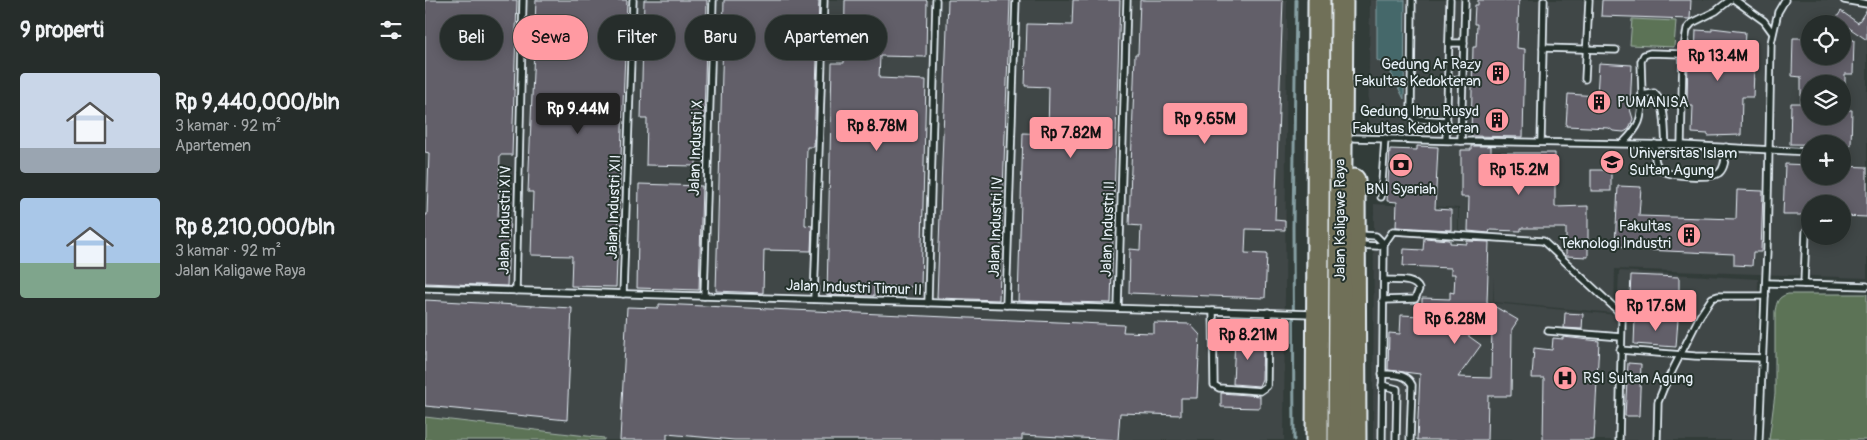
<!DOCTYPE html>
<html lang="id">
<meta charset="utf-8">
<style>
body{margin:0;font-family:Pangolin,sans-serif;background:#323937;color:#f1f3f6;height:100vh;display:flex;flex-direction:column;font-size:19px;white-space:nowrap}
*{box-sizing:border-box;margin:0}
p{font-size:16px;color:#a4a8a9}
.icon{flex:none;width:28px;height:28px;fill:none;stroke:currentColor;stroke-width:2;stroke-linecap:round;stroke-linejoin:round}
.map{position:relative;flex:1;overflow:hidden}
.sheet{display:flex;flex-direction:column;background:#262d2b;width:425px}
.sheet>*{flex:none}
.banner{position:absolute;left:15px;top:15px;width:475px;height:45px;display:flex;gap:10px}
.controls{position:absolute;left:1376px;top:15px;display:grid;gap:10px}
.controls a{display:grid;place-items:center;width:50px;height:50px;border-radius:50%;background:#262d2b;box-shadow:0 2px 12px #0003,0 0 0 1px #424947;font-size:25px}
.price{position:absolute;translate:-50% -42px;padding:0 11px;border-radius:5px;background:#ff9aa2;color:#111;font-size:16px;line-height:32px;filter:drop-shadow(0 1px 2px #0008)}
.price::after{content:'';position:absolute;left:50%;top:30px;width:15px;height:11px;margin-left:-8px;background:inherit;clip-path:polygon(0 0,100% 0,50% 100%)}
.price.current{background:#222;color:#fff}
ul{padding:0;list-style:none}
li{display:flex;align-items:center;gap:15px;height:125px;padding:0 20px}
li span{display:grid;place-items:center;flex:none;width:140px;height:100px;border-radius:5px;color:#555}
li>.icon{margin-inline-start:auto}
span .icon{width:60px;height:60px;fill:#fffc;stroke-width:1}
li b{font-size:21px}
h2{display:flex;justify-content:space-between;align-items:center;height:60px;padding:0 20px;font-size:21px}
.chip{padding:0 18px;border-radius:22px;background:#262d2b;box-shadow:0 2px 12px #0003,0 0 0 1px #424947;font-size:18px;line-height:45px}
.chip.current{background:#ff9aa2;color:#111}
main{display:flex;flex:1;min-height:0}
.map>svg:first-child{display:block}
</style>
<main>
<section class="sheet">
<h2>9 properti<svg class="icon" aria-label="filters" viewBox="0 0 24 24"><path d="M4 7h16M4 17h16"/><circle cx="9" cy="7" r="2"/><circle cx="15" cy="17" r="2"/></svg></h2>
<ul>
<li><span style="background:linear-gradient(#c9d6e8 75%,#9aa5b1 0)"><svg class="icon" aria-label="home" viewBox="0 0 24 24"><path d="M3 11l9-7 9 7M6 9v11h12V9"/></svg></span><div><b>Rp 9,440,000/bln</b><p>3 kamar · 92 m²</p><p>Apartemen</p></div></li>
<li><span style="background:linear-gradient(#a9c7e8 65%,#7fa58c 0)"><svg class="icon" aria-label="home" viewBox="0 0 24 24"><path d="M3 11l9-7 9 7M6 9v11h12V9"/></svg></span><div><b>Rp 8,210,000/bln</b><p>3 kamar · 92 m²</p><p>Jalan Kaligawe Raya</p></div></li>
</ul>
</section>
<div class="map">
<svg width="1442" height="440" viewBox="0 0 1442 440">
<rect width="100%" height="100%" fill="#323c39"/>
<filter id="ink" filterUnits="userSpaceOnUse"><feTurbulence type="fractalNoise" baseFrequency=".02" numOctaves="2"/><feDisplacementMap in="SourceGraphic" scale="10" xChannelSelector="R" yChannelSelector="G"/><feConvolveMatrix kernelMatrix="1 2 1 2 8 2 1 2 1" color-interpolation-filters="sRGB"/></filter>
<g filter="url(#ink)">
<g fill="#404647" fill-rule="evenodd">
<polygon points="0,0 862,0 859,440 179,440 0,419"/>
<path d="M945,0H1442V278L1190,269L1189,313L1069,302V276L1068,303L1192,315L1194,271L1333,279L1332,440H948L949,204L1033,209V233H1071L1034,230V208L987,205L991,135L943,132ZM1385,24H1418V56H1385ZM1385,84H1418V116H1385ZM1385,144H1418V176H1385ZM1385,204H1418V236H1385Z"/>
</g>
<g fill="#5c7357" stroke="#a2b2a8">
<polygon points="1207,19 1251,21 1249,47 1205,45"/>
<path d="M1363,294H1442V440H1344L1350,394V311C1352,301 1353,297 1363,294Z"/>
<polygon points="0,417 179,438 179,440 0,440"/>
</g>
<polygon fill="#44686a" stroke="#869fa3" points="952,0 980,0 979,99 963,67 952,60"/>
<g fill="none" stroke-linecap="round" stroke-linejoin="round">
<polyline stroke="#869fa3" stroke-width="3" points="869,440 868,227 871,0"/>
</g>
<g fill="#625e69" stroke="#e8f1f8" fill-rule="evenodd">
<polygon points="0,0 92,0 87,155 75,155 74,194 73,217 85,218 82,286 0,283 0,215 2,215 4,153 0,152"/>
<polygon points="111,0 202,0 191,287 146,286 147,256 106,255 108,192 103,192"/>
<polygon points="219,0 282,0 279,121 272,120 271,166 221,165 222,119 216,119"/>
<polygon points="299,0 394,0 389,147 382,147 380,225 387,226 386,251 339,250 338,293 291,291"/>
<polygon points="420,0 502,0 501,57 455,56 454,78 501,80 496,287 449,286 449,296 402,295 407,63 419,63"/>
<polygon points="523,0 585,0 574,300 512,298"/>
<polygon points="648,0 695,0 686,303 593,301 598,133 623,134 624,87 600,86 602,24 647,25"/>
<polygon points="715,0 858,0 850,220 860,221 860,230 821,229 820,253 842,254 840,298 704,293 705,249 715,250 716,226 704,225 710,54 713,54"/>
<polygon points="1053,0 1094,0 1092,48 1100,49 1098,137 1046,136 1048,47 1051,47 1052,24 1049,24 1050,5 1053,5"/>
<polygon points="1177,0 1266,0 1265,19 1176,16"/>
<polygon points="1442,9 1442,40 1411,19 1416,11 1433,23"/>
<polygon points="1287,28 1320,32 1318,69 1329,70 1328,97 1317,97 1316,135 1283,136 1283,134 1267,133 1268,106 1262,106 1263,57 1270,58 1271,30 1287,31"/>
<polygon points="1368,38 1385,38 1385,56 1418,56 1418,39 1429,40 1428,74 1420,74 1420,84 1385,84 1385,116 1418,116 1418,110 1427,110 1426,145 1365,144 1366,103 1376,103 1376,77 1367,76"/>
<polygon points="1174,63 1207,65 1205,109 1208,119 1204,129 1199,132 1188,131 1184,128 1141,126 1143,94 1172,96"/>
<polygon points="992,146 1013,147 1010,209 1026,210 1026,230 971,227 972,202 962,201 965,149 992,150"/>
<polygon points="1046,146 1066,146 1066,153 1130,153 1130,207 1163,206 1163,257 1141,256 1141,228 1096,228 1096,231 1065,230 1064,233 1043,231 1044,197 1036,197 1036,150 1046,150"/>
<polygon points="1360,164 1385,165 1385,176 1418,176 1418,166 1442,167 1442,217 1418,216 1418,204 1385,204 1385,215 1358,215"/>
<rect x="1166" y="170" width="20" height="21"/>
<polygon points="214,184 277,186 274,290 212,288"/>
<polygon points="1193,186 1216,187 1214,216 1311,219 1312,190 1338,191 1336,252 1328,252 1327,266 1309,265 1309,254 1220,250 1220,248 1190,246"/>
<path d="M999,238L1025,240V243L1042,244V241L1064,242L1062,302L1093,320L1087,329L1086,396H1063L1062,440H992L995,374L963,370L964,333L975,334L976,315L997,316V298L1025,299V292L1029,293L1030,274H1026V268L978,266L979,249L998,250ZM1024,322L1067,324L1066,378L1033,377L1056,345Z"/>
<polygon points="1206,275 1254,277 1254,298 1205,296"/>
<polygon points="0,300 147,308 142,420 0,406"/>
<polygon points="234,304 699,325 698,332 729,333 729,323 765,324 775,335 772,398 756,398 756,415 695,413 693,440 597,435 597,440 309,440 242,434 242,440 195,440 202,307 234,308"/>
<polygon points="1140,313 1158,314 1157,329 1139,328"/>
<polygon points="1222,317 1253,319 1251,347 1209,344 1210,318"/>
<polygon points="810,337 838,338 837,379 834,386 808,384"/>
<polygon points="1138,337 1174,341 1169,440 1118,440 1119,378 1107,378 1109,348 1127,350 1128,338 1138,339"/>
<polygon points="1203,363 1216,364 1214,416 1200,416"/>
<polygon points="796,393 835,396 835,408 796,407"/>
</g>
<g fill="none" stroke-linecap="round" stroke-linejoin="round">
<g stroke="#e8f1f8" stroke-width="9">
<g id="lane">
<polyline points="987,0 986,114 991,119 1022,121"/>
<polyline points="1040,0 1036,141 1256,145 1385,152"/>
<polyline points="1310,0 1339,21 1347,32"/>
<polyline points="1419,0 1442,4"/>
<polyline points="1024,43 1039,43"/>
<polyline points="1118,48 1191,50"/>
<polyline points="1160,79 1164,0"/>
<polyline points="1023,80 1038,79"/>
<polyline points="1217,95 1216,61 1219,55 1225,53 1258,54"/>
<polyline points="929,138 1036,141"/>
<polyline points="1021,140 1025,0"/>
<polyline points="1116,141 1119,0"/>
<path d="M1198,143C1215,126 1217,120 1217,95L1229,93C1242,105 1239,128 1241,145"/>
<path d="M1230,144C1230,153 1228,164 1236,170C1244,176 1286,179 1294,173C1301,167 1300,155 1301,147"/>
<polyline points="1256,145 1258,54 1262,29 1267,23 1291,11 1305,0"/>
<polyline points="1418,155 1421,156"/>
<polyline points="956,197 960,138"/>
<polyline points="934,235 951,236 959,244"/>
<polyline points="934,245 952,246 959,244"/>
<polyline points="1341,283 1442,286"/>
<polyline points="1379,284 1381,231"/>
<polyline points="0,288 888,314"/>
<polyline points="91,291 98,0"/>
<polyline points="198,294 208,0"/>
<polyline points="279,296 288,0"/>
<polyline points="389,299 399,0"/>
<path d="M958,300L990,299L994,289C989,278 970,281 959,280"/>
<polyline points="503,303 511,0"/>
<polyline points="581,305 591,0"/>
<polyline points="693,308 702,0"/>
<polyline points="788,311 789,385 794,388 835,391 842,386 843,312"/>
<polyline points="1123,331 1196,337"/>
<polyline points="1195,350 1270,356 1337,358"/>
<path d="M957,374C968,375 982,373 987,385L985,440"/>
<polyline points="957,385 972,389 971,440"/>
<polyline points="957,440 959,244 968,231 1118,241 1192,310 1197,321 1194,440"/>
<polyline points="1232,440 1233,402 1239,387 1275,316 1287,298 1293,296 1340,296"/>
<polyline points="1334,440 1342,250 1346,43 1353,12 1360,0"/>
</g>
</g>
<g stroke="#e8f1f8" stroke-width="25">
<g id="highway">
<polyline points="929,180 930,440"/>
<polyline points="892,440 894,0"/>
<polyline points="914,440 917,0"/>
</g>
</g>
<use href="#lane" stroke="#26332d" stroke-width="5.5"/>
<use href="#highway" stroke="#706f59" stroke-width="21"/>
</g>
</g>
<defs>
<g id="building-disc" transform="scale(1.25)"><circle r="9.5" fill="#ff9aa2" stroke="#26332d"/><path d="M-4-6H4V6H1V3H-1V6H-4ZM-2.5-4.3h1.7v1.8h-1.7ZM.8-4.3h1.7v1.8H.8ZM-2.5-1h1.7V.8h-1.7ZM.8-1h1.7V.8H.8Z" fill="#111"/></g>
<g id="university-disc" transform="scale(1.25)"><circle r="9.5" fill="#ff9aa2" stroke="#26332d"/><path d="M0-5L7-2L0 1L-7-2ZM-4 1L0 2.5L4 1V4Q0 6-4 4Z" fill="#111"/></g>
<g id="bank-disc" transform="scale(1.25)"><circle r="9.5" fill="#ff9aa2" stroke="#26332d"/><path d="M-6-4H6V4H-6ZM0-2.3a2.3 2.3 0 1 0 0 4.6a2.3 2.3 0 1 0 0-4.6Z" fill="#111"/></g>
<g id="hospital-disc" transform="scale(1.25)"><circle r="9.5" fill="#ff9aa2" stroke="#26332d"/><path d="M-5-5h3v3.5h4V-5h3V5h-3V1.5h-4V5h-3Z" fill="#111"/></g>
</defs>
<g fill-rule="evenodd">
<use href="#building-disc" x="1073" y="73"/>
<use href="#building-disc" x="1174" y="102"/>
<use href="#building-disc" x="1072" y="120"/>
<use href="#university-disc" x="1187" y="162"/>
<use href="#bank-disc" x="976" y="165"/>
<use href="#building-disc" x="1264" y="235"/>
<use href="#hospital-disc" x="1140" y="378"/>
</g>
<g text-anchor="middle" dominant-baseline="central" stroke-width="4" stroke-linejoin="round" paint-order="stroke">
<g font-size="15" fill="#e8f1f8" stroke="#26332d" text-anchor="end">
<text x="1056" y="64">Gedung Ar Razy<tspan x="1056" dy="17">Fakultas Kedokteran</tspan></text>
<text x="1192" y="102" text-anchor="start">PUMANISA</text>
<text x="1054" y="111">Gedung Ibnu Rusyd<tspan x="1054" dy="17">Fakultas Kedokteran</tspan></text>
<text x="1204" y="153" text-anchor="start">Universitas Islam<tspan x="1204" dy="17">Sultan Agung</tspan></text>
<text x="976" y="189" text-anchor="middle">BNI Syariah</text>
<text x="1246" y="226">Fakultas<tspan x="1246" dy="17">Teknologi Industri</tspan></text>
<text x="1158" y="378" text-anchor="start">RSI Sultan Agung</text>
</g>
<g font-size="15" fill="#e8f1f8" stroke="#26332d">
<text transform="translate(271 148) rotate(-88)">Jalan Industri X</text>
<text transform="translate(189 207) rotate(-88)">Jalan Industri XII</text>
<text transform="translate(80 220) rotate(-89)">Jalan Industri XIV</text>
<text transform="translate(915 220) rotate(-90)">Jalan Kaligawe Raya</text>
<text transform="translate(571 227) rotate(-88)">Jalan Industri IV</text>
<text transform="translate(683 229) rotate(-88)">Jalan Industri II</text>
<text transform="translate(429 288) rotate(2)">Jalan Industri Timur II</text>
</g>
</g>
</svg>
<div class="controls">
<a><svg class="icon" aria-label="locate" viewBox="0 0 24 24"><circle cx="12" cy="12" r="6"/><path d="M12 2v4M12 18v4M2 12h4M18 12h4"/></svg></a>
<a><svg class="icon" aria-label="layers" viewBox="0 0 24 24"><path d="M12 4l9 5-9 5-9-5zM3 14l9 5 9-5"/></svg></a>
<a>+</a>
<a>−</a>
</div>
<b class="price" style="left:1293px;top:82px">Rp 13.4M</b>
<b class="price current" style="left:153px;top:135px">Rp 9.44M</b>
<b class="price" style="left:780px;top:145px">Rp 9.65M</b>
<b class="price" style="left:452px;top:152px">Rp 8.78M</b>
<b class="price" style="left:646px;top:159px">Rp 7.82M</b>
<b class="price" style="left:1094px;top:196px">Rp 15.2M</b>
<b class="price" style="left:1231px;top:332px">Rp 17.6M</b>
<b class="price" style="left:1030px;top:345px">Rp 6.28M</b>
<b class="price" style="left:823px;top:361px">Rp 8.21M</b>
<div class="banner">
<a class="chip">Beli</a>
<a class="chip current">Sewa</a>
<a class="chip">Filter</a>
<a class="chip">Baru</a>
<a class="chip">Apartemen</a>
</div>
</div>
</main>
